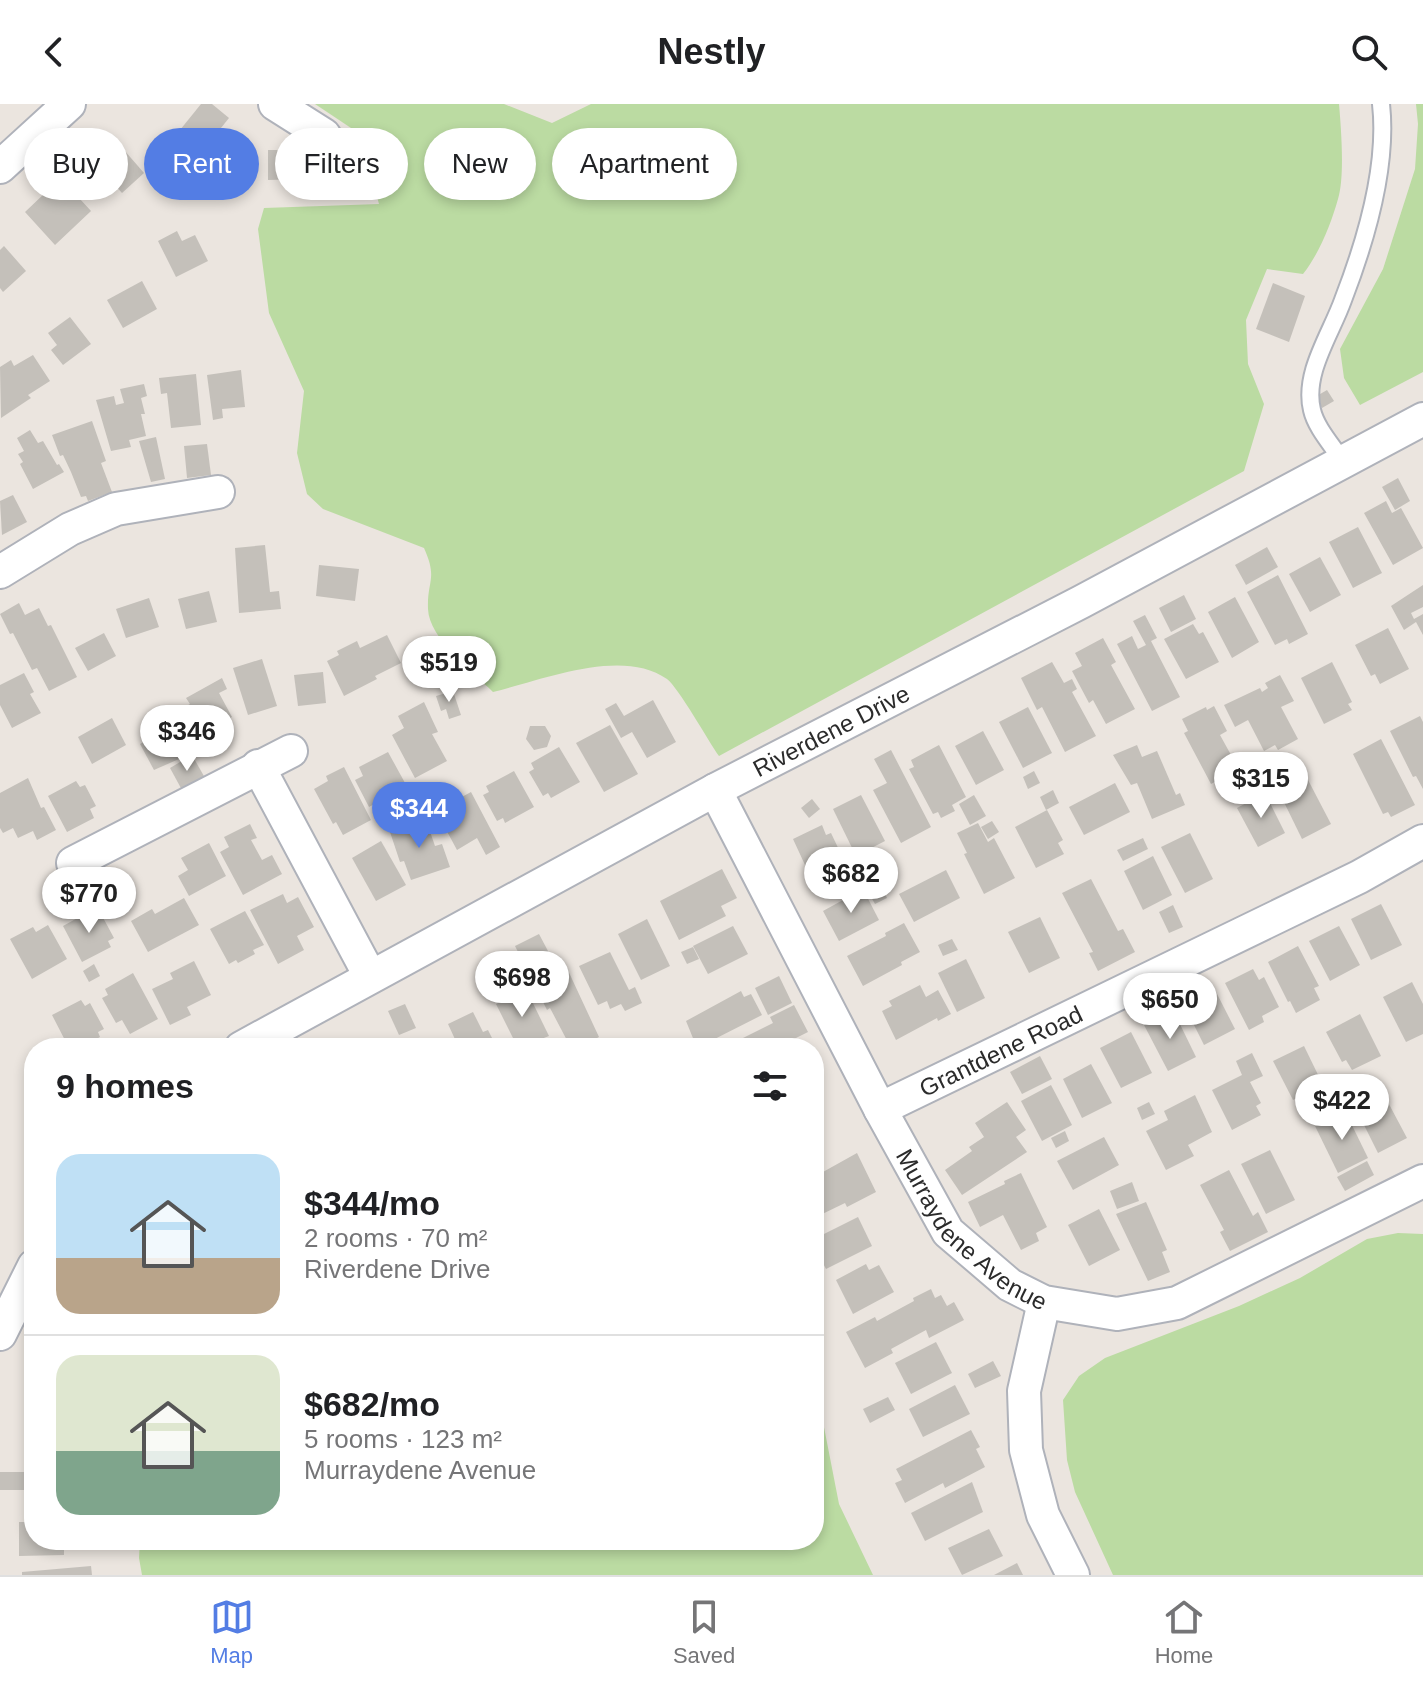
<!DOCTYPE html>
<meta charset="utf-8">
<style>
body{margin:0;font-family:Arial,sans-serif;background:#f6f6f6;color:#202124;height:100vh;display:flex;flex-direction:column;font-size:30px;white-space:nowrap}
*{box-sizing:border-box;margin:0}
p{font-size:26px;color:#757577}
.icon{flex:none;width:44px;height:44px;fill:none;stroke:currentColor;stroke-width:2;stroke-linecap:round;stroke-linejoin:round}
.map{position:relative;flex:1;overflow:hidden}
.side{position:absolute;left:24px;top:934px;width:800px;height:512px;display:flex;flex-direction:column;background:#fff;border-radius:32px;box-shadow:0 4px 12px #0003}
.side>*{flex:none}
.guide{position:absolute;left:24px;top:24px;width:800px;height:72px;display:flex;gap:16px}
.price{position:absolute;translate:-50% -68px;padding:0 18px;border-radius:28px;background:#fff;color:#222;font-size:26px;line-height:52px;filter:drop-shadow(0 2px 4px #0008)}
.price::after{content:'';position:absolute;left:50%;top:48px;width:24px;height:18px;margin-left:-12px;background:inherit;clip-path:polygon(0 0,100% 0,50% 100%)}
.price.selected{background:#537de4;color:#fff}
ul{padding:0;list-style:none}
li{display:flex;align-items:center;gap:24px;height:200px;padding:0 32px}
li+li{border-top:2px solid #e0e0e0}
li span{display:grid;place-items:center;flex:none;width:224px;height:160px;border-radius:24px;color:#555}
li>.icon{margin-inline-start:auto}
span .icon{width:96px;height:96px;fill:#fffc;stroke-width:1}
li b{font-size:34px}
h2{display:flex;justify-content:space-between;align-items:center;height:96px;padding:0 32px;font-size:34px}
.chip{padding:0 28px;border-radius:36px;background:#fff;box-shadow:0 4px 12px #0003;font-size:28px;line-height:72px}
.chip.selected{background:#537de4;color:#fff}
header{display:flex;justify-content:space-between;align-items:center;height:104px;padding:0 32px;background:#fff;font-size:36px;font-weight:700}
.tab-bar{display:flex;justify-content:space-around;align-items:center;height:112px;border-top:2px solid #e0e0e0;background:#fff;font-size:22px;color:#757577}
.tab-bar a{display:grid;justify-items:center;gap:4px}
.tab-bar .selected{color:#537de4}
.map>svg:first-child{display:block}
</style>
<header><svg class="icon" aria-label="back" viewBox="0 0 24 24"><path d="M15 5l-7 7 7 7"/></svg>Nestly<svg class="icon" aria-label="search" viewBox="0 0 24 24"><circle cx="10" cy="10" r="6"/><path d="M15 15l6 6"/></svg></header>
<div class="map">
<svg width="1423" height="1471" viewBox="0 0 1423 1471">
<rect width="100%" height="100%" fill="#ebe5df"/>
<g fill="#bbdba2">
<path d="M315,0H504L552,19L591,0H1339C1341,23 1345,73 1338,95C1331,120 1319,150 1303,170L1267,165L1246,216L1248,260L1264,300L1244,367L719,652C709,638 678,583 667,575C622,543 542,576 493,588C473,568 429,535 428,505C427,476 438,475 424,444L323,405L307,390L297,349L304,287L269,209L258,125L264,104L379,100L360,30Z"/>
<polygon points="1416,0 1423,0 1423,268 1360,301 1344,274 1340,245 1383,165 1415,65 1418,20"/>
<polygon points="1398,1129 1423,1130 1423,1471 1113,1471 1075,1388 1067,1356 1063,1296 1079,1272 1105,1254 1239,1202 1300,1174 1367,1135"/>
<polygon points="814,1301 823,1318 839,1400 873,1471 142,1471 139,1454 140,1436 814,1436"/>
</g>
<g fill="#c4c0ba">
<polygon points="201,0 212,0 229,14 204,45 180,26"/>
<polygon points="288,42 303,42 304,75 268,76 268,46 287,46"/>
<polygon points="124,46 144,69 122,89 101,65"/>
<polygon points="56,69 91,107 55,141 25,108 45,89 40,84"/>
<polygon points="177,127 182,137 195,131 208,157 176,173 158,137"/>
<polygon points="4,142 26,167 3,188 0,184 0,146"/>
<polygon points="142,177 157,205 123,224 107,196"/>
<polygon points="1273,179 1305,192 1289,238 1256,225"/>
<polygon points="70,213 91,240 63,261 51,246 57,241 48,229"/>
<polygon points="33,251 50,277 28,291 31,294 1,314 0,263 11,256 14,262"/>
<polygon points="241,266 245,303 222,305 223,314 213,316 207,271"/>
<polygon points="196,270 201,321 171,324 167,289 161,290 159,274"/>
<polygon points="144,280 147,292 141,294 145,310 141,310 146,332 129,336 131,343 111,347 96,296 114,292 116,301 124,299 120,285"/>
<polygon points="1327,286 1334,297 1322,304 1315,293"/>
<polygon points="92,317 106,357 101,359 112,388 88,397 86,392 81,393 71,368 63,351 60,352 52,331"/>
<polygon points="30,326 38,339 43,337 57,361 59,360 64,368 33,385 20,360 23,358 18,350 24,347 17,334"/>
<polygon points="156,333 165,375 151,378 139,337"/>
<polygon points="207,340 211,371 187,374 184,342"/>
<polygon points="1398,374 1410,397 1395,406 1382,383"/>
<polygon points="13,391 27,418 2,431 0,397"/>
<polygon points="1386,397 1392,409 1401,404 1423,444 1393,461 1364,409"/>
<polygon points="1358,423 1382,469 1353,484 1329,438"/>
<polygon points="265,441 270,488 279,487 281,505 239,509 235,444"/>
<polygon points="1267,443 1278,463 1246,481 1235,461"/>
<polygon points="1320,453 1341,491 1310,508 1289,470"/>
<polygon points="319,461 359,465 355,497 316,492"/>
<polygon points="1278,471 1308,530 1289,540 1287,535 1275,541 1247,488"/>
<polygon points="1423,481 1423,503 1411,509 1414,515 1423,510 1423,531 1416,518 1404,526 1391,502"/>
<polygon points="209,487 217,518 186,525 178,495"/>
<polygon points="1184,491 1196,515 1171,528 1159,504"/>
<polygon points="1235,493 1259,538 1232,554 1208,508"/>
<polygon points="149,494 159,523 126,534 116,505"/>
<polygon points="19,499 25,511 39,504 48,522 51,521 77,573 49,587 37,564 32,566 13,529 10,530 0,510"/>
<polygon points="1145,511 1157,534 1151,537 1180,593 1152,607 1117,540 1132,532 1138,545 1146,541 1133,517"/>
<polygon points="1193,520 1199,530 1203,528 1219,558 1186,575 1164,535"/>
<polygon points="1388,524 1409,565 1380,580 1375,570 1371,572 1355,541"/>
<polygon points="104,529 116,552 88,567 75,544"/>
<polygon points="387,531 401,559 375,572 377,575 344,592 327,557 339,551 337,547 357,537 360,544"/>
<polygon points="1103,534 1116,558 1111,561 1135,605 1106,620 1093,596 1089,599 1072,567 1082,562 1075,549"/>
<polygon points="262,555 277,602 248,611 233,564"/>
<polygon points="1052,558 1064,579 1072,575 1077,585 1072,588 1096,632 1065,648 1042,603 1037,606 1021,574"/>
<polygon points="1332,558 1352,598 1348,600 1352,606 1324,620 1301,574"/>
<polygon points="323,568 326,599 298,602 294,571"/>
<polygon points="24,569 34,588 30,590 41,609 12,624 0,601 0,581"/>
<polygon points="1280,571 1294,597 1281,603 1298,635 1278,646 1275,641 1264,647 1248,616 1235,623 1224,601 1260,584 1262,588 1268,584 1265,579"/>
<polygon points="222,574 227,585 219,589 232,613 190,636 175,609 190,600 186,594"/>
<polygon points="453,587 461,611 449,615 446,605 441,607 436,592"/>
<polygon points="653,596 676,638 647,654 632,628 621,634 605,605 616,599 624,612"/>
<polygon points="424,598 438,628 432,630 447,657 415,674 392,631 404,624 398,612"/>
<polygon points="1214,602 1227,627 1220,631 1236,660 1226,665 1229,670 1211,680 1184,629 1188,627 1182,615 1206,603 1207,606"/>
<polygon points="1028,603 1052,649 1023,664 999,618"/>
<polygon points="1420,612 1423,618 1423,685 1416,672 1413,673 1390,627"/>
<polygon points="112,614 126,641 92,660 78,633"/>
<polygon points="610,621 638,670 604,688 576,639"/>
<polygon points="530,622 545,622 551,632 547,643 534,646 526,635"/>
<polygon points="172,623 188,651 154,666 140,640"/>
<polygon points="983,627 1004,666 976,681 955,642"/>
<polygon points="1381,635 1415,701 1391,713 1388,708 1383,710 1353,650"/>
<polygon points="939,641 966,693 952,701 955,707 941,714 938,708 933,710 909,665 914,663 911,656"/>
<polygon points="1137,641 1142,653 1157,647 1176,691 1180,689 1185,701 1152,715 1137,679 1131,681 1113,651"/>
<polygon points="559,643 580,678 551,694 548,689 543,692 529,668 534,665 531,659"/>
<polygon points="891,646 931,723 901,739 873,686 887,679 874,655"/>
<polygon points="388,648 410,688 381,704 378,698 369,703 355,676 363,672 359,663"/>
<polygon points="192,651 205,674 182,686 170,664"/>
<polygon points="344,663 371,716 343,731 336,718 333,720 314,685 328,677 326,672"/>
<polygon points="514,667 534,703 505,719 503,714 497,717 483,691 489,688 486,682"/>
<polygon points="1034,667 1040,679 1028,685 1023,673"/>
<polygon points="28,674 41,704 44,703 56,726 37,736 33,727 18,734 13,724 3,729 0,724 0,689"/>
<polygon points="1307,674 1331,720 1302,735 1279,688"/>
<polygon points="76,677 80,683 85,681 96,702 90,705 94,714 67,728 48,692"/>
<polygon points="1115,679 1130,708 1084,731 1069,703"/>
<polygon points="1053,686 1059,699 1046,706 1040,693"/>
<polygon points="471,688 500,743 486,751 477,734 457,746 436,707"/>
<polygon points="1265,689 1285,729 1258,743 1237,704"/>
<polygon points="861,691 885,737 856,752 833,705"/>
<polygon points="974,691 986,712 970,721 959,700"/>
<polygon points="409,693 415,704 403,711 397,700"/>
<polygon points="812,695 820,705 809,714 801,704"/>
<polygon points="1047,706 1063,736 1058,739 1064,750 1036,764 1015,723"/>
<polygon points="426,716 435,742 442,740 450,763 411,776 404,757 400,758 390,728"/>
<polygon points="992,717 999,728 988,735 981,723"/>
<polygon points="978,719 988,738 994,734 1015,774 984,790 964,750 967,749 957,729"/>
<polygon points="250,720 257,734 251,736 262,756 272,751 282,770 243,791 220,748 229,743 224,733"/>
<polygon points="822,721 826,731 831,729 851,771 817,787 793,735"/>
<polygon points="1190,729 1213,775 1185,789 1161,743"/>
<polygon points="1143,734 1148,745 1123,757 1117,746"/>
<polygon points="381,737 406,781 376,797 352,754"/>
<polygon points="209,739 226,772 189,792 178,772 188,766 181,754"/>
<polygon points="1153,752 1172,791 1143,806 1124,767"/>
<polygon points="722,765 737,794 721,802 726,812 679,836 660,797"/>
<polygon points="946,766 960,794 914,818 899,790"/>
<polygon points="1091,775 1118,827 1123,825 1135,848 1098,867 1089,849 1093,848 1062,789"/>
<polygon points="880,779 887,794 875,800 867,786"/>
<polygon points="863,785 879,816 839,837 823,807"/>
<polygon points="283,790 287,799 298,793 314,823 297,832 304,846 278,860 250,806"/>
<polygon points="184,794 199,821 148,848 131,817 152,805 155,810"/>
<polygon points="1381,800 1402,841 1371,856 1351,815"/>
<polygon points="1173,801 1183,823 1169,829 1159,808"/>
<polygon points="92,806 95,811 100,808 114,834 108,837 111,843 82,858 63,822"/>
<polygon points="245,807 264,841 253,846 255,850 238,859 236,856 229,860 210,825"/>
<polygon points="1040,813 1060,854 1029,869 1008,828"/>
<polygon points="647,815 670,862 641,876 618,830"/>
<polygon points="904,819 920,848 901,858 902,861 863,882 847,852 886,832 885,829"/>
<polygon points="48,821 67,855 32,875 10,835 33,823 36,828"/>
<polygon points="733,822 748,850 708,870 693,842"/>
<polygon points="1339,822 1360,861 1330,877 1309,837"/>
<polygon points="539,830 557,864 565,860 599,933 578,944 571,944 550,904 547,906 515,842"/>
<polygon points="952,835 958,846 943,852 938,841"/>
<polygon points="1298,842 1319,882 1314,884 1320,896 1296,909 1290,897 1288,898 1268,858"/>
<polygon points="693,843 699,855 687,860 681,848"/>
<polygon points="610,848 629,886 635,883 642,899 625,907 621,900 610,905 607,897 598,901 579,862"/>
<polygon points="966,855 985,894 957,908 938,869"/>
<polygon points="194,857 211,891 187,903 191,911 170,921 152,885 173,875 170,869"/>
<polygon points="94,860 100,872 89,878 83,867"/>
<polygon points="1253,865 1259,876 1264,873 1279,903 1262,912 1264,918 1249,926 1225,879"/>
<polygon points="133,869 158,915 130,930 122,916 116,919 102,894 108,891 105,885"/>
<polygon points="779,872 792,899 768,911 755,884"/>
<polygon points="1412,878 1423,900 1423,930 1406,938 1383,893"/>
<polygon points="920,881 926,893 938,886 951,910 938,917 937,914 896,936 882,907 892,902 889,897"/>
<polygon points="526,885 549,932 518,944 496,900"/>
<polygon points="1215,886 1235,925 1204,941 1184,901"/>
<polygon points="741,887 744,893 751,890 762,911 697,944 686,917"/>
<polygon points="81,896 85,902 90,899 104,925 98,928 100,933 80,944 69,944 52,911"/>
<polygon points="405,900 416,924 399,931 388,907"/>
<polygon points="794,901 808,928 790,937 793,944 723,944 773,919 770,913"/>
<polygon points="1173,906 1196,953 1168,967 1144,921"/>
<polygon points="473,908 483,928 488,926 497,944 459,944 448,920"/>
<polygon points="1360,910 1381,952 1352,966 1346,956 1342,958 1326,928"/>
<polygon points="1131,928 1152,969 1121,984 1100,944"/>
<polygon points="1304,942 1323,981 1293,996 1273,957"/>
<polygon points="1252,949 1263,972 1250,978 1261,999 1256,1002 1261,1011 1232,1026 1212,986 1242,971 1236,957"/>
<polygon points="1040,952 1052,975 1022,990 1010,968"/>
<polygon points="1091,960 1112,999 1082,1014 1063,975"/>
<polygon points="1051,981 1072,1021 1042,1037 1021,997"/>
<polygon points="1382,987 1407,1034 1378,1049 1358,1009 1369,1003 1365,995"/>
<polygon points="1195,991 1212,1028 1188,1041 1194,1052 1166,1066 1146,1027 1168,1016 1164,1007"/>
<polygon points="1007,998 1026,1026 1016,1033 1027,1048 962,1091 945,1066 972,1047 969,1043 984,1033 975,1019"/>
<polygon points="1149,998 1155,1010 1142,1016 1137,1004"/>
<polygon points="1345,1007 1368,1054 1338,1069 1315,1022"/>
<polygon points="1065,1027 1069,1037 1056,1044 1051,1034"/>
<polygon points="1104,1033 1119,1061 1073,1086 1057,1057"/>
<polygon points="1270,1046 1295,1096 1266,1110 1241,1060"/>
<polygon points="857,1049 876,1088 847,1103 845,1099 814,1114 814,1073"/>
<polygon points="1367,1057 1374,1071 1345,1087 1337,1073"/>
<polygon points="1229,1066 1253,1112 1258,1108 1268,1128 1230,1147 1220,1128 1224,1126 1200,1081"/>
<polygon points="1021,1069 1047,1123 1036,1129 1039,1137 1021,1146 1003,1111 980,1123 968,1098 1005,1080 1004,1077"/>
<polygon points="1132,1078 1139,1097 1117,1105 1110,1087"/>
<polygon points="1146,1098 1167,1146 1162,1148 1170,1168 1148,1177 1116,1110"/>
<polygon points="1099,1105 1120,1146 1089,1162 1068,1121"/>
<polygon points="858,1113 872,1142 826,1165 814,1142 814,1135"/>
<polygon points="866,1160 869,1166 879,1161 894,1188 853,1210 836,1176"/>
<polygon points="931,1185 935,1194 941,1191 947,1202 954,1198 964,1216 929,1234 926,1226 891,1245 893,1249 865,1264 846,1228 875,1213 877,1217 914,1197 913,1194"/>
<polygon points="936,1238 952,1269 911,1290 895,1259"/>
<polygon points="993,1257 1001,1272 975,1284 968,1270"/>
<polygon points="955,1281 970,1310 923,1333 909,1305"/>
<polygon points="888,1293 895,1306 870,1319 863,1305"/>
<polygon points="971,1326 980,1343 976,1345 985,1363 945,1384 943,1379 905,1399 895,1379 902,1376 896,1365"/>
<polygon points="0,1368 28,1368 27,1386 0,1386"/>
<polygon points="972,1378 983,1408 925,1437 911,1409"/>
<polygon points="19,1418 34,1418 34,1436 64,1436 64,1451 19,1452"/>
<polygon points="989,1425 1003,1452 962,1471 948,1444"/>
<polygon points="1017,1459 1023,1471 994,1471"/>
<polygon points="91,1462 92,1471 22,1471 22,1468"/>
</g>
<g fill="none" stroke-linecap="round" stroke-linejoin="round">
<g stroke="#afb2ba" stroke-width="20">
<path id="lane" d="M1343,358C1333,342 1316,324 1312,306C1303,269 1331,230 1343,196C1365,139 1388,62 1381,0"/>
</g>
<g stroke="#afb2ba" stroke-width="36">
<g id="street">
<polyline points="275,0 324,31 337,51"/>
<polyline points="0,63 69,0"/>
<polyline points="0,468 70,425 116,405 218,388"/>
<polyline points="258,662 370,872"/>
<path id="s1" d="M715,686L880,1005L948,1128L1010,1181L1044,1198L1117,1210L1177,1199L1423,1077"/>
<polyline points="73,759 291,647"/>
<path id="s2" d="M241,944L715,686L1081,498L1423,315"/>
<path id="s3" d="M880,1005L1359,773L1423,737"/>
<polyline points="1044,1198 1024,1287 1026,1346 1043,1411 1073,1471"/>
<polyline points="0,1230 34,1162"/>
</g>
</g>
<use href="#lane" stroke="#fff" stroke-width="16"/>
<use href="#street" stroke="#fff" stroke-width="32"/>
</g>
<g text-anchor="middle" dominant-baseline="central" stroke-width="6" stroke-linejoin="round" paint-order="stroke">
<g font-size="24" fill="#2b2b2b" stroke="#fff">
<text stroke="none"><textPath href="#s2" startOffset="670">Riverdene Drive</textPath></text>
<text stroke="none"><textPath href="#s3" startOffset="134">Grantdene Road</textPath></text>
<text stroke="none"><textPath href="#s1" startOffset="514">Murraydene Avenue</textPath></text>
</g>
</g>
</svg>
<b class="price" style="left:449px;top:600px">$519</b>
<b class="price" style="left:187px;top:669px">$346</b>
<b class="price" style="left:1261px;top:716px">$315</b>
<b class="price selected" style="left:419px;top:746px">$344</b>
<b class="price" style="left:851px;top:811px">$682</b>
<b class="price" style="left:89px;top:831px">$770</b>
<b class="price" style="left:522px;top:915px">$698</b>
<b class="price" style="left:1170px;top:937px">$650</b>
<b class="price" style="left:1342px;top:1038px">$422</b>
<div class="guide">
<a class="chip">Buy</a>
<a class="chip selected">Rent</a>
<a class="chip">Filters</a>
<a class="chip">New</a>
<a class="chip">Apartment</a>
</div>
<section class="side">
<h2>9 homes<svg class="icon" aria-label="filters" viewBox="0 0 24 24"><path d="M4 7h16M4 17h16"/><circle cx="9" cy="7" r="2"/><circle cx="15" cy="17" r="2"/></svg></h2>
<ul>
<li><span style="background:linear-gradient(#bfe0f5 65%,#b9a48a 0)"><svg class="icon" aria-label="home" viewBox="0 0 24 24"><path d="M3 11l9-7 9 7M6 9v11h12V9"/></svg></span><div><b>$344/mo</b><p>2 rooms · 70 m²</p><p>Riverdene Drive</p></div></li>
<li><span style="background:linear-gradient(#dfe7d0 60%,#7fa58c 0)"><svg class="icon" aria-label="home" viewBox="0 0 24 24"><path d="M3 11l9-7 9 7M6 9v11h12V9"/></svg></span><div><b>$682/mo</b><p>5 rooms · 123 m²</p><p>Murraydene Avenue</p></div></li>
</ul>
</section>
</div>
<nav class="tab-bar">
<a class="selected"><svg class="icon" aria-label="map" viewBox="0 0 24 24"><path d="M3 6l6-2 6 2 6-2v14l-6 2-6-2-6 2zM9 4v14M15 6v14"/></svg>Map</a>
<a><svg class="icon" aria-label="saved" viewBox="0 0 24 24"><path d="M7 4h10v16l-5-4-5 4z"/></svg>Saved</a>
<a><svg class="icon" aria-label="home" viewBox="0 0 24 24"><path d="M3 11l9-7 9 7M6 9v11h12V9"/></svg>Home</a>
</nav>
